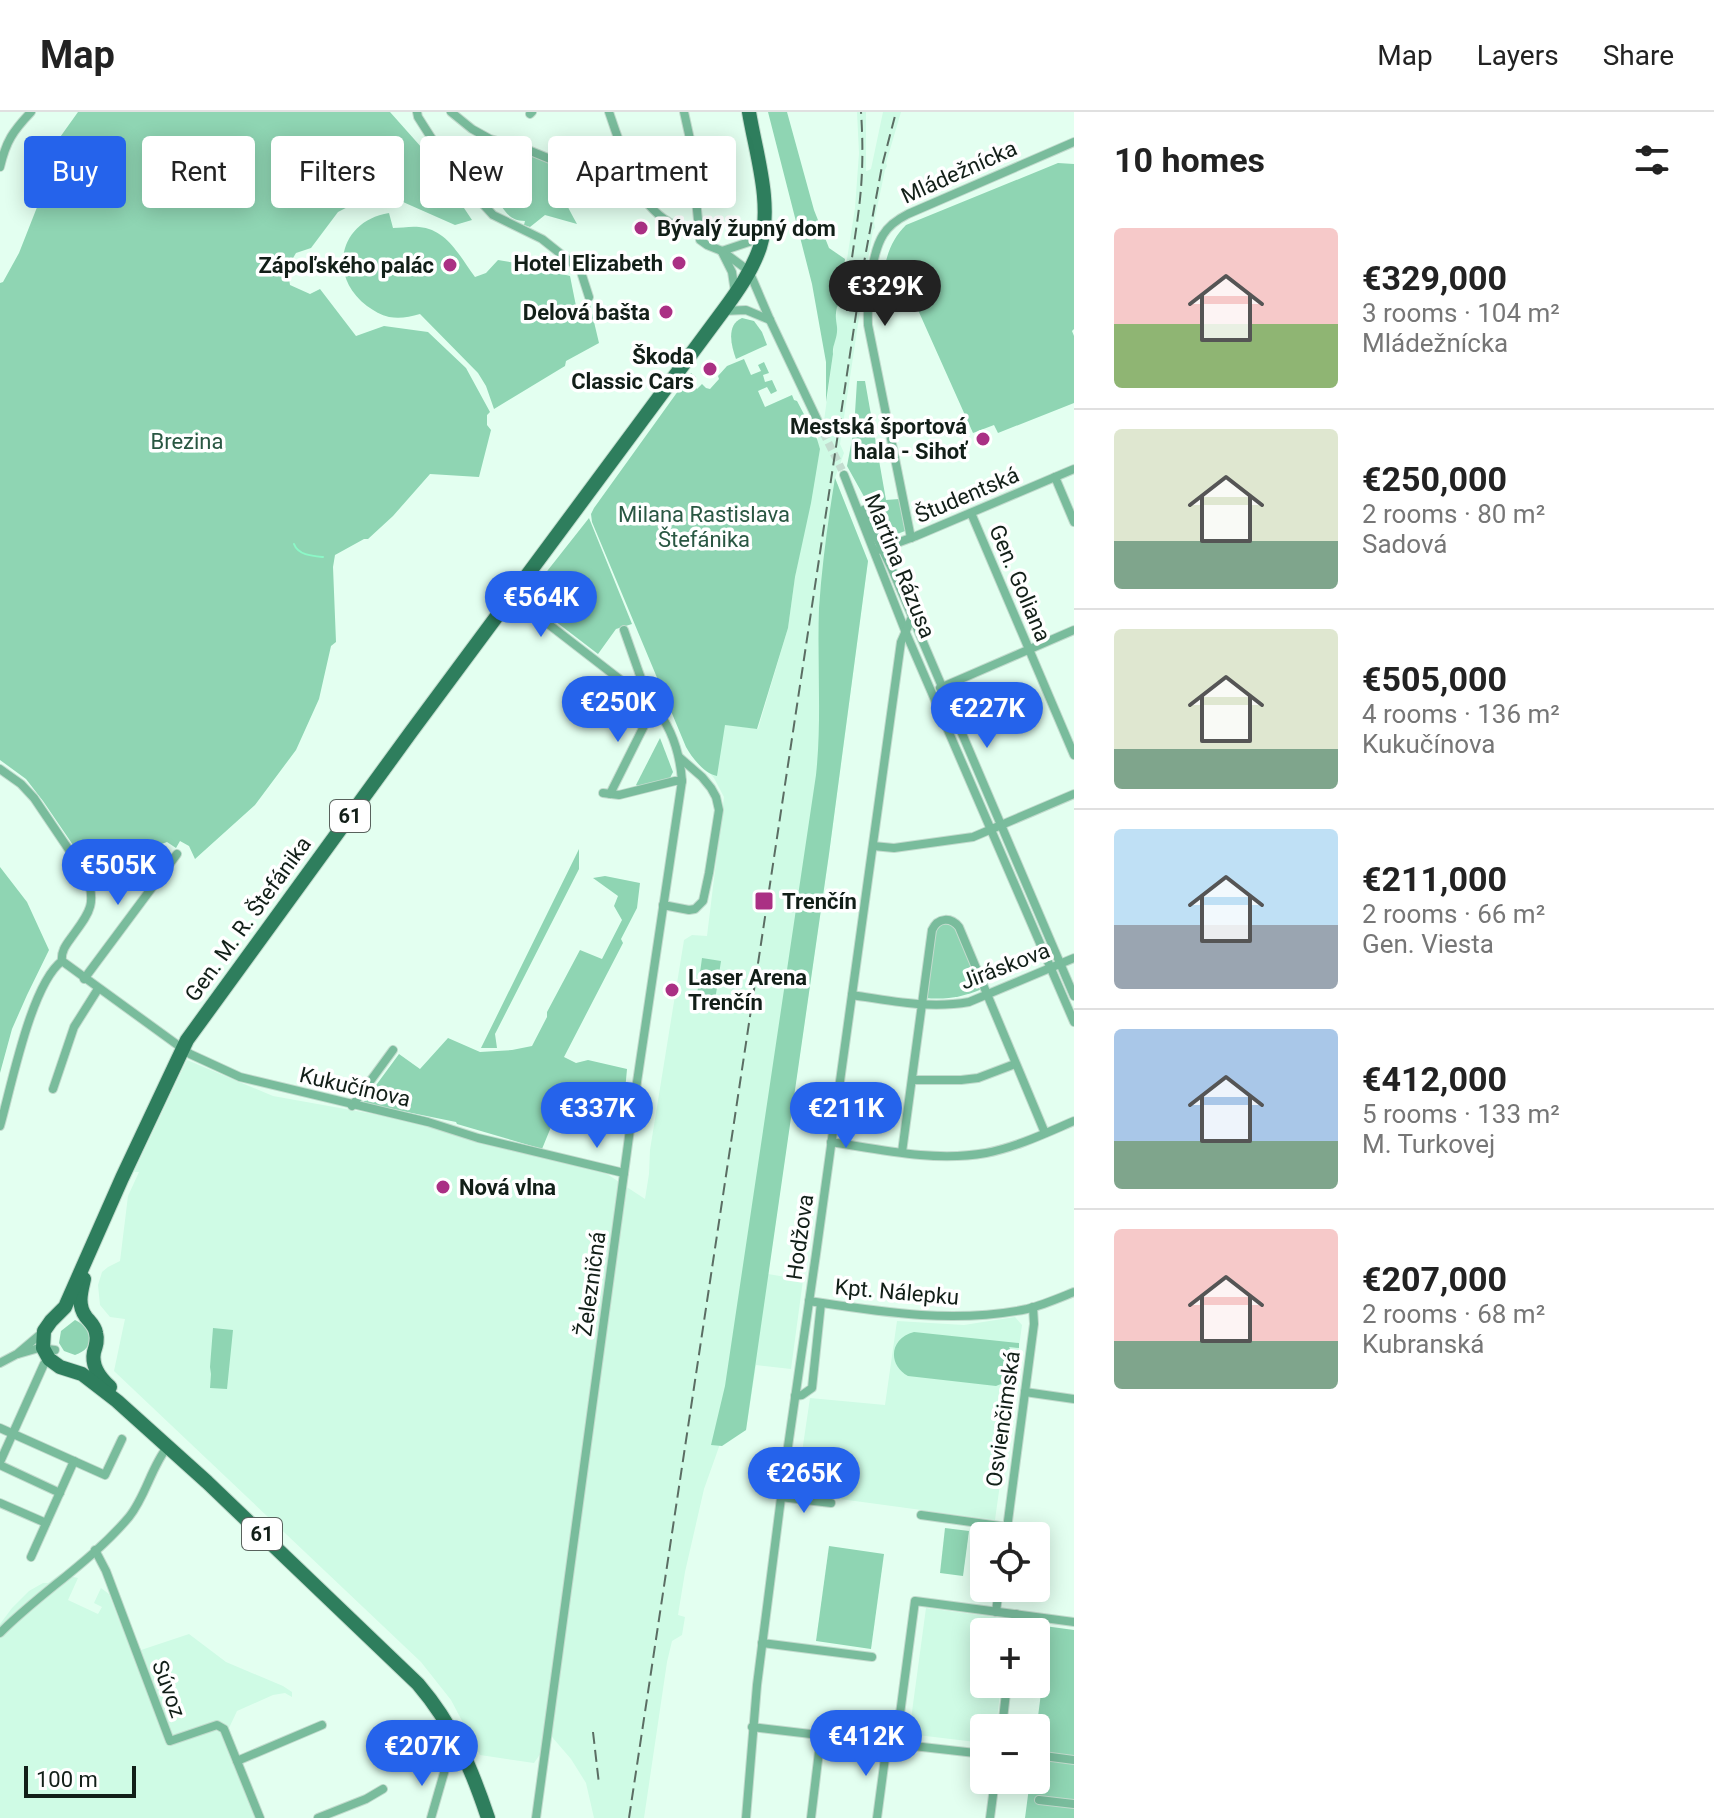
<!DOCTYPE html>
<meta charset="utf-8">
<style>
body{margin:0;font-family:Roboto,sans-serif;background:#f6f6f6;color:#222;height:100vh;display:flex;flex-direction:column;font-size:30px;white-space:nowrap}
*{box-sizing:border-box;margin:0}
p{font-size:26px;color:#767676}
.icon{flex:none;width:44px;height:44px;fill:none;stroke:currentColor;stroke-width:2;stroke-linecap:round;stroke-linejoin:round}
.map{position:relative;flex:1;overflow:hidden}
.drawer{display:flex;flex-direction:column;background:#fff;width:640px}
.drawer>*{flex:none}
.banner{position:absolute;left:24px;top:24px;width:760px;height:72px;display:flex;gap:16px}
.controls{position:absolute;left:970px;top:1410px;display:grid;gap:16px}
.controls a{display:grid;place-items:center;width:80px;height:80px;border-radius:8px;background:#fff;box-shadow:0 4px 20px #0003;font-size:40px}
.scale{position:absolute;left:24px;bottom:20px;width:112px;box-sizing:border-box;padding-left:8px;border:4px solid #121f18;border-top:0;font-size:22px;line-height:28px;white-space:nowrap;color:#121f18;-webkit-text-stroke:6px #fff;paint-order:stroke}
.price{position:absolute;translate:-50% -68px;padding:0 18px;border-radius:28px;background:#2563eb;color:#fff;font-size:26px;line-height:52px;filter:drop-shadow(0 2px 4px #0008)}
.price::after{content:'';position:absolute;left:50%;top:48px;width:24px;height:18px;margin-left:-12px;background:inherit;clip-path:polygon(0 0,100% 0,50% 100%)}
.price.current{background:#222;color:#fff}
ul{padding:0;list-style:none}
li{display:flex;align-items:center;gap:24px;height:200px;padding:0 40px}
li+li{border-top:2px solid #e0e0e0}
li span{display:grid;place-items:center;flex:none;width:224px;height:160px;border-radius:8px;color:#555}
li>.icon{margin-inline-start:auto}
span .icon{width:96px;height:96px;fill:#fffc;stroke-width:1}
li b{font-size:34px}
h2{display:flex;justify-content:space-between;align-items:center;height:96px;padding:0 40px;font-size:34px}
.tag{padding:0 28px;border-radius:8px;background:#fff;box-shadow:0 4px 20px #0003;font-size:28px;line-height:72px}
.tag.current{background:#2563eb;color:#fff}
header{display:flex;align-items:center;gap:48px;box-sizing:border-box;height:112px;padding:0 40px;background:#fff;border-bottom:2px solid #e0e0e0}
header strong{font-size:38px}
nav{display:flex;gap:44px;margin-inline-start:auto;font-size:28px}
main{display:flex;flex:1;min-height:0}
.map>svg:first-child{display:block}
</style>
<header>
<strong>Map</strong>
<nav><a>Map</a><a>Layers</a><a>Share</a></nav>
</header>
<main>
<div class="map">
<svg width="1074" height="1706" viewBox="0 0 1074 1706">
<rect width="100%" height="100%" fill="#e3fff0"/>
<g fill="#cffbe5">
<polygon points="857,0 866,0 866,59 867,59 871,57 883,0 901,0 886,51 887,54 885,58 874,110 875,116 873,118 864,172 840,332 844,341 835,366 868,449 829,742 768,1162 803,1168 791,1257 756,1253 746,1318 720,1332 704,1377 685,1460 678,1503 685,1505 682,1523 672,1529 667,1550 644,1706 594,1706 586,1671 571,1647 552,1625 534,1651 480,1643 451,1588 421,1550 114,1259 125,1207 110,1205 100,1193 98,1173 102,1160 108,1155 120,1149 128,1084 139,1060 134,1060 187,948 273,984 412,1009 607,1062 645,1087 649,1062 650,1038 684,828 692,823 707,824 724,685 714,666 699,649 725,612 758,617 788,516 795,465 820,337 817,329 824,309 833,242 837,195 840,192 855,96 859,41"/>
<polygon points="1015,1205 1022,1213 995,1408 796,1381 810,1286 885,1293 897,1209 964,1213"/>
<polygon points="60,1462 78,1466 68,1488 98,1502 102,1495 94,1491 101,1476 109,1482 121,1513 124,1507 130,1514 141,1538 189,1522 226,1550 283,1574 292,1580 292,1585 285,1581 273,1583 237,1599 229,1616 264,1706 0,1706 0,1512 12,1496 29,1479 43,1471 48,1471"/>
<polygon points="926,1496 1010,1507 1008,1520 984,1520 984,1572 1001,1572 996,1616 984,1616 984,1631 909,1622"/>
</g>
<g fill="#8fd5b3">
<polygon points="78,0 390,0 430,45 472,108 455,113 403,90 388,74 338,100 311,136 296,141 287,156 290,173 310,182 320,177 356,224 384,214 428,220 466,256 490,300 487,303 487,313 491,318 479,365 430,362 393,404 368,427 364,427 335,443 333,455 336,530 331,534 319,587 296,638 255,693 195,747 189,734 180,729 176,736 167,730 90,758 43,689 26,667 0,648 0,171 3,170 19,141 43,80 58,28"/>
<path d="M768,0H787L814,98L829,136L845,147L840,192L837,195C835,205 836,206 837,215C838,226 832,233 833,242L826,290V250L812,172Z"/>
<path d="M501,37C524,38 551,47 568,62C558,83 567,93 577,112L545,103L530,115L524,113L525,109C511,109 507,102 499,91L490,90L486,82L480,85L465,65C485,50 489,54 509,64L512,59L515,60L519,51L498,41Z"/>
<path d="M1058,51L1074,52V217L1072,219L1074,224V291L998,321L994,313L973,321L910,180L880,181C885,153 886,133 906,113Z"/>
<path d="M389,101L393,116C401,116 411,114 419,115C447,117 460,145 475,165L486,161L498,148L522,152L570,164L576,194L586,191L590,193L599,231L566,249L565,254L494,297L486,274L478,261L420,202C409,205 400,207 389,205C381,203 374,199 367,194C327,164 339,109 389,101Z"/>
<path d="M742,206L754,209L762,220L767,233L736,247C731,233 726,213 742,206Z"/>
<path d="M744,247L751,263L761,259L758,253L764,250L769,261L763,263L765,270L772,268L777,279L771,282L767,275L758,279L765,295L792,283L794,288L797,289L817,327L820,337L811,391L795,465L788,516L757,617L725,613L717,664C705,662 692,646 686,635L592,410L591,402L594,396L691,261L696,265L691,271L697,277L702,272L706,276L710,277L719,267L718,264L727,254Z"/>
<polygon points="857,269 865,269 886,388 899,387 905,419 887,426 847,354 854,317"/>
<path d="M835,366L868,449L829,742L746,1318L722,1334L711,1333L725,1274L816,663C822,607 817,552 819,496C822,452 828,409 835,366Z"/>
<polygon points="589,406 632,512 616,517 598,542 538,496 532,485 533,477"/>
<polygon points="660,626 673,660 670,666 639,675 636,673"/>
<polygon points="579,737 579,757 495,922 497,936 481,936"/>
<polygon points="0,755 27,790 49,838 27,883 12,917 0,961"/>
<polygon points="605,764 640,771 637,796 621,827 623,831 564,945 576,951 588,948 627,957 625,979 563,973 560,993 542,1037 457,1012 456,1010 363,991 399,942 420,957 448,926 480,940 512,938 532,934 547,905 547,900 580,838 602,847 622,808 614,794 618,784 593,766"/>
<path d="M944,810L954,813L982,877C963,885 946,888 925,886L934,819Z"/>
<polygon points="702,846 721,849 714,895 706,894 699,897 696,890"/>
<path d="M75,1208C94,1217 96,1236 75,1243L64,1239L59,1231L61,1219Z"/>
<polygon points="213,1216 233,1218 227,1277 210,1276 211,1262 210,1255"/>
<path d="M914,1220L1019,1231V1236L1009,1235C1019,1252 1015,1267 996,1274L908,1264C887,1252 890,1226 914,1220Z"/>
<polygon points="945,1416 969,1419 963,1464 940,1461"/>
<polygon points="829,1434 884,1442 871,1537 816,1529"/>
<polygon points="1022,1511 1074,1518 1074,1706 1025,1706 1030,1668 1036,1668 1036,1620 1044,1558 1036,1557 1036,1520 1021,1520"/>
</g>
<g fill="none" stroke-linecap="round" stroke-linejoin="round">
<path stroke="#8bf8c7" stroke-width="2" d="M294,432C298,443 312,444 323,445"/>
<polyline stroke="#c4ddd0" stroke-width="8" stroke-dasharray="8 4" stroke-linecap="butt" points="823,320 842,358"/>
<g stroke="#c2dbcd" stroke-width="10">
<g id="street">
<polyline points="417,0 418,5 432,27 482,91 493,103 542,127 576,154 581,160 589,185"/>
<polyline points="451,0 472,17 490,27 528,38 560,51 602,81 635,66"/>
<path d="M609,0C616,21 635,76 648,92C661,107 676,117 695,119"/>
<polyline points="684,0 690,27 700,128 707,133 722,139 749,159 770,208 823,320"/>
<polyline points="530,2 532,0"/>
<path d="M0,55C6,29 13,19 31,0"/>
<polyline points="722,139 749,130 763,119"/>
<polyline points="722,140 732,160 735,180"/>
<polyline points="723,199 746,198 770,208"/>
<polyline points="844,363 906,521 1074,910"/>
<polyline points="1055,365 1074,410"/>
<polyline points="863,398 891,455 1074,884"/>
<polyline points="971,401 1074,643"/>
<path d="M911,426L868,213C867,190 871,142 883,123C889,113 898,107 908,102L1074,30"/>
<polyline points="878,438 916,424 1074,357"/>
<path d="M512,484L653,593C671,614 680,641 682,669L631,1010L536,1706"/>
<polyline points="624,518 649,589"/>
<polyline points="940,576 1074,518"/>
<path d="M0,657L21,672L34,686L86,763C98,793 88,802 71,826C65,834 61,840 62,849L190,942L240,965L428,1010L478,1026L624,1061"/>
<polyline points="603,681 619,683 675,669 682,669"/>
<polyline points="610,682 649,604 653,593"/>
<polyline points="873,734 894,736 973,725 1074,682"/>
<polyline points="663,793 689,798 695,797 703,789 709,761 719,698 716,685 711,676 702,665 679,645"/>
<polyline points="84,867 177,742"/>
<path d="M852,883C891,889 930,897 969,890L1074,846"/>
<polyline points="912,968 961,968 978,966 1015,952"/>
<polyline points="53,977 74,915 98,877"/>
<polyline points="352,994 393,938"/>
<path d="M0,1014C11,976 31,872 62,849"/>
<path d="M831,1030C882,1038 935,1050 986,1041C1017,1035 1046,1021 1074,1009"/>
<path d="M902,1040L932,818C938,805 951,805 959,815L1045,1021"/>
<path d="M809,1189C881,1200 954,1212 1027,1197C1043,1193 1059,1186 1074,1180"/>
<polyline points="18,1242 39,1236 55,1238"/>
<polyline points="0,1251 17,1242 43,1220"/>
<polyline points="1025,1280 1074,1287"/>
<polyline points="795,1284 802,1283 812,1276 821,1191"/>
<polyline points="0,1316 105,1363 122,1327"/>
<polyline points="0,1350 44,1252"/>
<polyline points="0,1353 60,1381"/>
<polyline points="781,1385 831,1391"/>
<polyline points="0,1391 46,1411"/>
<polyline points="921,1403 1007,1415"/>
<polyline points="1006,1424 1034,1212 1033,1195"/>
<polyline points="95,1438 106,1459 170,1629 217,1613 224,1617 260,1706"/>
<polyline points="31,1445 74,1349"/>
<polyline points="996,1500 999,1476"/>
<polyline points="1014,1520 1016,1502"/>
<path d="M0,1521C41,1480 92,1449 129,1405C146,1384 151,1355 168,1334"/>
<polyline points="762,1531 872,1545"/>
<polyline points="752,1615 887,1631 892,1629 896,1632 984,1642"/>
<polyline points="1002,1616 1007,1572"/>
<polyline points="896,1632 915,1489 1074,1510"/>
<polyline points="1036,1643 1074,1648"/>
<polyline points="237,1649 322,1613"/>
<polyline points="1039,1688 1074,1692"/>
<polyline points="318,1706 366,1687 383,1677"/>
<polyline points="431,1706 446,1654 451,1622"/>
<polyline points="746,1706 757,1573 785,1355 816,1142 901,530 912,505"/>
<polyline points="811,1706 821,1623"/>
<polyline points="877,1706 887,1631"/>
<polyline points="990,1706 995,1668"/>
</g>
</g>
<g stroke="#c2dbcd" stroke-width="16">
<g id="primary">
<path d="M84,1167C81,1180 77,1193 86,1205C90,1210 95,1214 96,1221C98,1228 96,1234 94,1240C91,1254 100,1266 110,1275"/>
<path d="M488,1706C471,1655 453,1613 418,1572L207,1370L117,1289L82,1262L60,1255L49,1247L43,1236L44,1219L51,1209L65,1195L122,1066L187,928L411,620L723,199C737,180 752,159 760,135C773,93 756,42 749,0"/>
</g>
</g>
<use href="#street" stroke="#79bc9c" stroke-width="8"/>
<use href="#primary" stroke="#2e7e5d" stroke-width="14"/>
<g stroke="#5b6d63" stroke-width="2" stroke-dasharray="12 6" stroke-linecap="butt">
<path d="M847,199C848,161 856,125 860,87C863,58 863,29 861,0"/>
<polyline points="593,1620 599,1672"/>
<polyline points="629,1706 863,156 882,54 896,0"/>
</g>
</g>
<g fill="#aa3084" stroke="#fff" stroke-width="3">
<circle cx="641" cy="116" r="8"/>
<circle cx="679" cy="151" r="8"/>
<circle cx="450" cy="153" r="8"/>
<circle cx="666" cy="200" r="8"/>
<circle cx="710" cy="257" r="8"/>
<circle cx="983" cy="327" r="8"/>
<rect x="754" y="779" width="20" height="20" rx="4"/>
<circle cx="672" cy="878" r="8"/>
<circle cx="443" cy="1075" r="8"/>
</g>
<g text-anchor="middle" dominant-baseline="central" stroke-width="7" stroke-linejoin="round" paint-order="stroke">
<g fill="#fff" stroke="#59625d" stroke-width="2">
<rect x="330" y="688" width="40" height="32" rx="6"/>
<rect x="242" y="1406" width="40" height="32" rx="6"/>
</g>
<g font-size="20" font-weight="bold" fill="#121f18">
<text x="350" y="704">61</text>
<text x="262" y="1422">61</text>
</g>
<g font-size="22" fill="#121f18" stroke="#fff">
<text transform="translate(959 60) rotate(-24)">Mládežnícka</text>
<text transform="translate(967 383) rotate(-23)">Študentská</text>
<text transform="translate(900 454) rotate(68)">Martina Rázusa</text>
<text transform="translate(1020 471) rotate(67)">Gen. Goliana</text>
<text transform="translate(248 807) rotate(-54)">Gen. M. R. Štefánika</text>
<text transform="translate(1005 854) rotate(-21)">Jiráskova</text>
<text transform="translate(355 975) rotate(13)">Kukučínova</text>
<text transform="translate(800 1125) rotate(-82)">Hodžova</text>
<text transform="translate(591 1172) rotate(-82)">Železničná</text>
<text transform="translate(897 1180) rotate(5)">Kpt. Nálepku</text>
<text transform="translate(1003 1307) rotate(-82)">Osvienčimská</text>
<text transform="translate(169 1577) rotate(70)">Súvoz</text>
</g>
<g font-size="22" font-weight="bold" fill="#121f18" stroke="#fff" text-anchor="end">
<text x="657" y="116" text-anchor="start">Bývalý župný dom</text>
<text x="663" y="151">Hotel Elizabeth</text>
<text x="434" y="153">Zápoľského palác</text>
<text x="650" y="200">Delová bašta</text>
<text x="694" y="244">Škoda<tspan x="694" dy="25">Classic Cars</tspan></text>
<text x="967" y="314">Mestská športová<tspan x="967" dy="25">hala - Sihoť</tspan></text>
<text x="782" y="789" text-anchor="start">Trenčín</text>
<text x="688" y="865" text-anchor="start">Laser Arena<tspan x="688" dy="25">Trenčín</tspan></text>
<text x="459" y="1075" text-anchor="start">Nová vlna</text>
</g>
<g font-size="22" fill="#295742" stroke="#fff">
<text x="187" y="329">Brezina</text>
<text x="704" y="402">Milana Rastislava<tspan x="704" dy="25">Štefánika</tspan></text>
</g>
</g>
</svg>
<div class="controls">
<a><svg class="icon" aria-label="locate" viewBox="0 0 24 24"><circle cx="12" cy="12" r="6"/><path d="M12 2v4M12 18v4M2 12h4M18 12h4"/></svg></a>
<a>+</a>
<a>−</a>
</div>
<div class="scale">100 m</div>
<b class="price current" style="left:885px;top:216px">€329K</b>
<b class="price" style="left:541px;top:527px">€564K</b>
<b class="price" style="left:618px;top:632px">€250K</b>
<b class="price" style="left:987px;top:638px">€227K</b>
<b class="price" style="left:118px;top:795px">€505K</b>
<b class="price" style="left:597px;top:1038px">€337K</b>
<b class="price" style="left:846px;top:1038px">€211K</b>
<b class="price" style="left:804px;top:1403px">€265K</b>
<b class="price" style="left:866px;top:1666px">€412K</b>
<b class="price" style="left:422px;top:1676px">€207K</b>
<div class="banner">
<a class="tag current">Buy</a>
<a class="tag">Rent</a>
<a class="tag">Filters</a>
<a class="tag">New</a>
<a class="tag">Apartment</a>
</div>
</div>
<section class="drawer">
<h2>10 homes<svg class="icon" aria-label="filters" viewBox="0 0 24 24"><path d="M4 7h16M4 17h16"/><circle cx="9" cy="7" r="2"/><circle cx="15" cy="17" r="2"/></svg></h2>
<ul>
<li><span style="background:linear-gradient(#f6c9c9 60%,#8fb573 0)"><svg class="icon" aria-label="home" viewBox="0 0 24 24"><path d="M3 11l9-7 9 7M6 9v11h12V9"/></svg></span><div><b>€329,000</b><p>3 rooms · 104 m²</p><p>Mládežnícka</p></div></li>
<li><span style="background:linear-gradient(#dfe7d0 70%,#7fa58c 0)"><svg class="icon" aria-label="home" viewBox="0 0 24 24"><path d="M3 11l9-7 9 7M6 9v11h12V9"/></svg></span><div><b>€250,000</b><p>2 rooms · 80 m²</p><p>Sadová</p></div></li>
<li><span style="background:linear-gradient(#dfe7d0 75%,#7fa58c 0)"><svg class="icon" aria-label="home" viewBox="0 0 24 24"><path d="M3 11l9-7 9 7M6 9v11h12V9"/></svg></span><div><b>€505,000</b><p>4 rooms · 136 m²</p><p>Kukučínova</p></div></li>
<li><span style="background:linear-gradient(#bfe0f5 60%,#9aa5b1 0)"><svg class="icon" aria-label="home" viewBox="0 0 24 24"><path d="M3 11l9-7 9 7M6 9v11h12V9"/></svg></span><div><b>€211,000</b><p>2 rooms · 66 m²</p><p>Gen. Viesta</p></div></li>
<li><span style="background:linear-gradient(#a9c7e8 70%,#7fa58c 0)"><svg class="icon" aria-label="home" viewBox="0 0 24 24"><path d="M3 11l9-7 9 7M6 9v11h12V9"/></svg></span><div><b>€412,000</b><p>5 rooms · 133 m²</p><p>M. Turkovej</p></div></li>
<li><span style="background:linear-gradient(#f6c9c9 70%,#7fa58c 0)"><svg class="icon" aria-label="home" viewBox="0 0 24 24"><path d="M3 11l9-7 9 7M6 9v11h12V9"/></svg></span><div><b>€207,000</b><p>2 rooms · 68 m²</p><p>Kubranská</p></div></li>
</ul>
</section>
</main>
